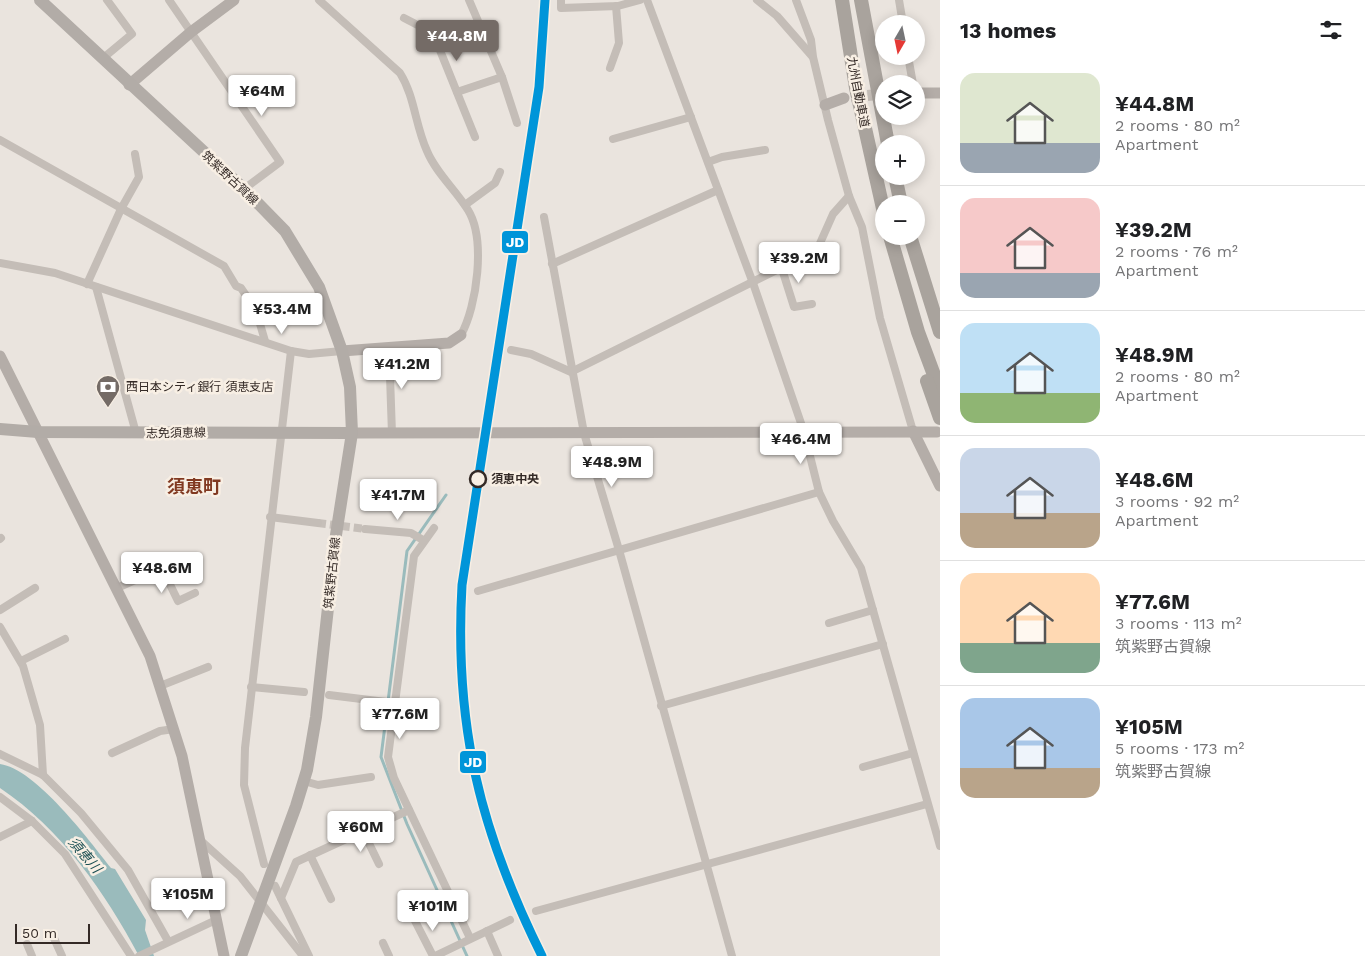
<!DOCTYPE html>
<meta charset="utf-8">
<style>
body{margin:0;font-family:"Work Sans","Noto Sans JP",sans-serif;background:#f6f6f6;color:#202124;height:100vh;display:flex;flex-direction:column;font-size:19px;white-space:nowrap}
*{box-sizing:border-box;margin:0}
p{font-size:16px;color:#757577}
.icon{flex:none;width:28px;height:28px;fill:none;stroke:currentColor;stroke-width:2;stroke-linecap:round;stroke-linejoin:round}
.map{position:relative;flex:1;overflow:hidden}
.sheet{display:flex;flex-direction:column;background:#fff;width:425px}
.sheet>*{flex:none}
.needle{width:32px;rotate:189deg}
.tools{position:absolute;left:875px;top:15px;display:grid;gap:10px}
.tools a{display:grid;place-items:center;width:50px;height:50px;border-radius:50%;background:#fff;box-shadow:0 2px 12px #0003;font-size:25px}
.scale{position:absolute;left:15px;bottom:12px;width:75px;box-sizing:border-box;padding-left:5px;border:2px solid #342a26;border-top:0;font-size:14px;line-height:18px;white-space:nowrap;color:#342a26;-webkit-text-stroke:4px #f8efe4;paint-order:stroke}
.price{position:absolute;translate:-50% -42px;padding:0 11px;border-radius:5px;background:#fff;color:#222;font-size:16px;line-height:32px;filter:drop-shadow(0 1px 2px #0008)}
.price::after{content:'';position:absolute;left:50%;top:30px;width:15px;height:11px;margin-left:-8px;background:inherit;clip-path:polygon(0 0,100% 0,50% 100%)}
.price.selected{background:#746b66;color:#fff}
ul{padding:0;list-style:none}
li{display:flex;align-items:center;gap:15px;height:125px;padding:0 20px}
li+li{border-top:1px solid #e0e0e0}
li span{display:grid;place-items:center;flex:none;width:140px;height:100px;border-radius:15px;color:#555}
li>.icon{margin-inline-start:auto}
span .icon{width:60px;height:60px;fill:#fffc;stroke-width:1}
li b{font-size:21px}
h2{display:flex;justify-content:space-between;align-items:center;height:60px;padding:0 20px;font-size:21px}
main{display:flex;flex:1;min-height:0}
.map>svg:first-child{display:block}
</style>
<main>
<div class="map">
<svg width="940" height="956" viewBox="0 0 940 956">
<rect width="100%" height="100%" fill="#eae4de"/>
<path fill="#9abbbc" d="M0,764C36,769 89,840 111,868L115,869L146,920L145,930L154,956H139C105,892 61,829 0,788Z"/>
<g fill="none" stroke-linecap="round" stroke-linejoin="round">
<polyline stroke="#9abbbc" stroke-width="3" points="446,495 407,551 381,757 407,824 467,956"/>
<polyline stroke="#c6bfb9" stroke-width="8" stroke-dasharray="8 4" stroke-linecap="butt" points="318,523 365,529"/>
<polyline stroke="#c6bfb9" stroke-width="11" stroke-dasharray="11 5.5" stroke-linecap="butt" points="851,97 884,94"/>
<g stroke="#c4bdb7" stroke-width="8">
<polyline points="169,0 280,162 244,189"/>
<path d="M319,0L400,73C415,97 415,125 427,151C436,173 456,190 468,210C486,239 477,306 461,335"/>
<polyline points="469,0 502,77 517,123"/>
<polyline points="561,0 561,8 618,6 640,0"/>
<polyline points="647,0 753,283 804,432 819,492 833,521 861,568 940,846"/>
<polyline points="757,0 777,16 812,56"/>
<polyline points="796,0 811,40 813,57 828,120 849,196 862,227 880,318 913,431"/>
<polyline points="899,0 903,24"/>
<polyline points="404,18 433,33 475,137"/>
<polyline points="908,56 913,84"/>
<polyline points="102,59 132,34 107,0"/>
<polyline points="610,68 619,43 616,6"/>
<polyline points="457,92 502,77"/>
<polyline points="613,139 691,117"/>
<polyline points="0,140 224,266 236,286 241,288 256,310 265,341"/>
<polyline points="708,162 722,157 765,150"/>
<polyline points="465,205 495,183 500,172"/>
<polyline points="544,217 584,433 619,550 732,956"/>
<polyline points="0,263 55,273 291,351 309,354 342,351"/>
<polyline points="552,264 718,190"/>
<polyline points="782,269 794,307 812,304"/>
<polyline points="87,284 121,209 139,177 135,154"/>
<polyline points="96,287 136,433"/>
<polyline points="389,347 392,434"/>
<polyline points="511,350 531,354 571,372 817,250 833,214 849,196"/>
<polyline points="270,517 318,523"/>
<polyline points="434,528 414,556 388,757 394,778 470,938"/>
<polyline points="365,529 411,533 423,540"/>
<polyline points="0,539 1,538"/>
<polyline points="117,588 162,568 178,601 195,593"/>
<polyline points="478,591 819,492"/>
<polyline points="0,610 35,588"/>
<polyline points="829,623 873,610"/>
<polyline points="0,627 23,666 40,725 43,775"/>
<polyline points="21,661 65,639"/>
<polyline points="160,686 208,667"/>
<polyline points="251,687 304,692"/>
<polyline points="329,695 394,703"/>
<polyline points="661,706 883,644"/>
<polyline points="112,753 160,731 174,729"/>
<polyline points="0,754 43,775 81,813 128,870 168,941"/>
<polyline points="863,767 913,753"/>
<polyline points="304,781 318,785 371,777"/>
<polyline points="0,797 32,821 65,854 131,956"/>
<polyline points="363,831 379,864"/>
<polyline points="0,837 32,821"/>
<polyline points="200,840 240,876 303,956"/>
<polyline points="310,855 331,899"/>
<polyline points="264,864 244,785 245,748 291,351"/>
<polyline points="275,886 309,956"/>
<polyline points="281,898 296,862 409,810"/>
<polyline points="536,911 927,804"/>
<polyline points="413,917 433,956"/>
<polyline points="487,931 498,956"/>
<polyline points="53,936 62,956"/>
<polyline points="383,943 389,956"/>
<polyline points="27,944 32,956"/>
<polyline points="139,956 216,920"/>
<polyline points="435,956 510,920"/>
</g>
<g stroke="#b4ada8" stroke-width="11">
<polyline points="129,85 191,32 234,0"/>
<polyline points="916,93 940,93"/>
<polyline points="825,105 844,98"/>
<polyline points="342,351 449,343 461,335"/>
<polyline points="0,356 150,656 182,756 224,956"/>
<polyline points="913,431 940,486"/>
<polyline points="352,433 937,432"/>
</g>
<g stroke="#b2aca7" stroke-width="12">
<polyline points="40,0 244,189 285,231 319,287 342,351 350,387 352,433 336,535 316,717 307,770 296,806 241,956"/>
<polyline points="0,429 38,432 352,433"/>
</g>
<g stroke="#a9a39d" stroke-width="14">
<polyline points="842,0 856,88 884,213"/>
<polyline points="861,0 888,144"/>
<polyline points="895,176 901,204"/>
<polyline points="890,236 918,332 940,391"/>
<polyline points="910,236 940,332"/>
<polyline points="927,381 940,418"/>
</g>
<g stroke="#f8efe4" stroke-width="12">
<path id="rail-1" d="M542,956C480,831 454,726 462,585L539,87L545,0"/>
</g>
<use href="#rail-1" stroke="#0095d9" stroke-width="9"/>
</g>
<defs>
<g id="bank-pin" transform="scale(1.25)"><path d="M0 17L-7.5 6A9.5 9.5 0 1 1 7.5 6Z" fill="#746b66" stroke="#f8efe4"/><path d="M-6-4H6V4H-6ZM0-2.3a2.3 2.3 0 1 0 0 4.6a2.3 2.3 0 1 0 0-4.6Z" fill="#fff"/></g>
</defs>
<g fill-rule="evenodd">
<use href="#bank-pin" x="108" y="387"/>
</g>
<circle fill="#f8efe4" stroke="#342a26" stroke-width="2.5" cx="478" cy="479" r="8"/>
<g text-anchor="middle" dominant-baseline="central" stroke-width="5" stroke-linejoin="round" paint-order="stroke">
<g font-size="12" fill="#342a26" stroke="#f8efe4">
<text transform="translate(858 92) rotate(79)">九州自動車道</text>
<text transform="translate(230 178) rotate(43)">筑紫野古賀線</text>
<text transform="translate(176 433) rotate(-1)">志免須恵線</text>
<text transform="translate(332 573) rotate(-84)">筑紫野古賀線</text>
</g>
<g font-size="12" fill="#342a26" stroke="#f8efe4" text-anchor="start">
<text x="126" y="387">西日本シティ銀行 須恵支店</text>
</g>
<g font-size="12" font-weight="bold" fill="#342a26" stroke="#f8efe4" text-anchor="start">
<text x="491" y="479">須恵中央</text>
</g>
<g font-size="14" font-style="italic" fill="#1d5054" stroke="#f8efe4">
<text transform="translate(85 855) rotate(49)">須恵川</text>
</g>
<g font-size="18" font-weight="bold" fill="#813921" stroke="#f8efe4">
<text x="194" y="486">須恵町</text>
</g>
</g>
<g stroke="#f8efe4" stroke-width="2">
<rect x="501" y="230" width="28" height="24" rx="5" fill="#0095d9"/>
<rect x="459" y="750" width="28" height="24" rx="5" fill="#0095d9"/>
</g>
<g font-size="14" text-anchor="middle" font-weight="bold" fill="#fff">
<text x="515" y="247">JD</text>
<text x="473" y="767">JD</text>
</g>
</svg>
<div class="tools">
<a><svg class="needle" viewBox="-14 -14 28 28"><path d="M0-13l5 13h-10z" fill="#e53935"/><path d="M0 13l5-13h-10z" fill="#757577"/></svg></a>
<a><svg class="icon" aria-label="layers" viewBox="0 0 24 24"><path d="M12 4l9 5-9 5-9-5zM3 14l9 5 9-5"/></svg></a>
<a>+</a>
<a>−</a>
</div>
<div class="scale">50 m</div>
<b class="price selected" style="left:457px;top:62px">¥44.8M</b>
<b class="price" style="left:262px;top:117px">¥64M</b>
<b class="price" style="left:799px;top:284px">¥39.2M</b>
<b class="price" style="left:282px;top:335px">¥53.4M</b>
<b class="price" style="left:402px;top:390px">¥41.2M</b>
<b class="price" style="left:801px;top:465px">¥46.4M</b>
<b class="price" style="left:612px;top:488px">¥48.9M</b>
<b class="price" style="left:398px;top:521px">¥41.7M</b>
<b class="price" style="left:162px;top:594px">¥48.6M</b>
<b class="price" style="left:400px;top:740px">¥77.6M</b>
<b class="price" style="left:361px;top:853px">¥60M</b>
<b class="price" style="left:188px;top:920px">¥105M</b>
<b class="price" style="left:433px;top:932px">¥101M</b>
</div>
<section class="sheet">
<h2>13 homes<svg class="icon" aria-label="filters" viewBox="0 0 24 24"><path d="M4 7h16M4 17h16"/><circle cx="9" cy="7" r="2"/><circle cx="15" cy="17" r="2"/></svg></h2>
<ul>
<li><span style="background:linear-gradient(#dfe7d0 70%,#9aa5b1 0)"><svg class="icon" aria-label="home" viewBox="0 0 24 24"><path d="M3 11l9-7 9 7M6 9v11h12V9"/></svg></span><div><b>¥44.8M</b><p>2 rooms · 80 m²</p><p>Apartment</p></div></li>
<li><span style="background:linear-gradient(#f6c9c9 75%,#9aa5b1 0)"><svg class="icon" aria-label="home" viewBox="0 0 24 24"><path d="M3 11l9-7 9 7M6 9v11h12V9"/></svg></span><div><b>¥39.2M</b><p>2 rooms · 76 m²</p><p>Apartment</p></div></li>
<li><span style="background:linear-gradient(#bfe0f5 70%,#8fb573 0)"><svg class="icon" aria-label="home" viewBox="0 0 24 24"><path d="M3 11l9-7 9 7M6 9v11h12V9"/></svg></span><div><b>¥48.9M</b><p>2 rooms · 80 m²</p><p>Apartment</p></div></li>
<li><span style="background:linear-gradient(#c9d6e8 65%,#b9a48a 0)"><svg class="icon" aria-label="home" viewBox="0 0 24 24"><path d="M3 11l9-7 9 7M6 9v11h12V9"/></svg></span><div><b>¥48.6M</b><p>3 rooms · 92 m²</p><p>Apartment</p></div></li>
<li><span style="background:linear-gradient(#ffd9b3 70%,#7fa58c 0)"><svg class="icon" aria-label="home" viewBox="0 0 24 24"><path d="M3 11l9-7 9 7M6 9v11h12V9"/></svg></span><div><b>¥77.6M</b><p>3 rooms · 113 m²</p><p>筑紫野古賀線</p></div></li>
<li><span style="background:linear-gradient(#a9c7e8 70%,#b9a48a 0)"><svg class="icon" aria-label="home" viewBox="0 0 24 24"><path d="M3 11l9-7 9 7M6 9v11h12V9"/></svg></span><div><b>¥105M</b><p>5 rooms · 173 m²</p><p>筑紫野古賀線</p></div></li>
</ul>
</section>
</main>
